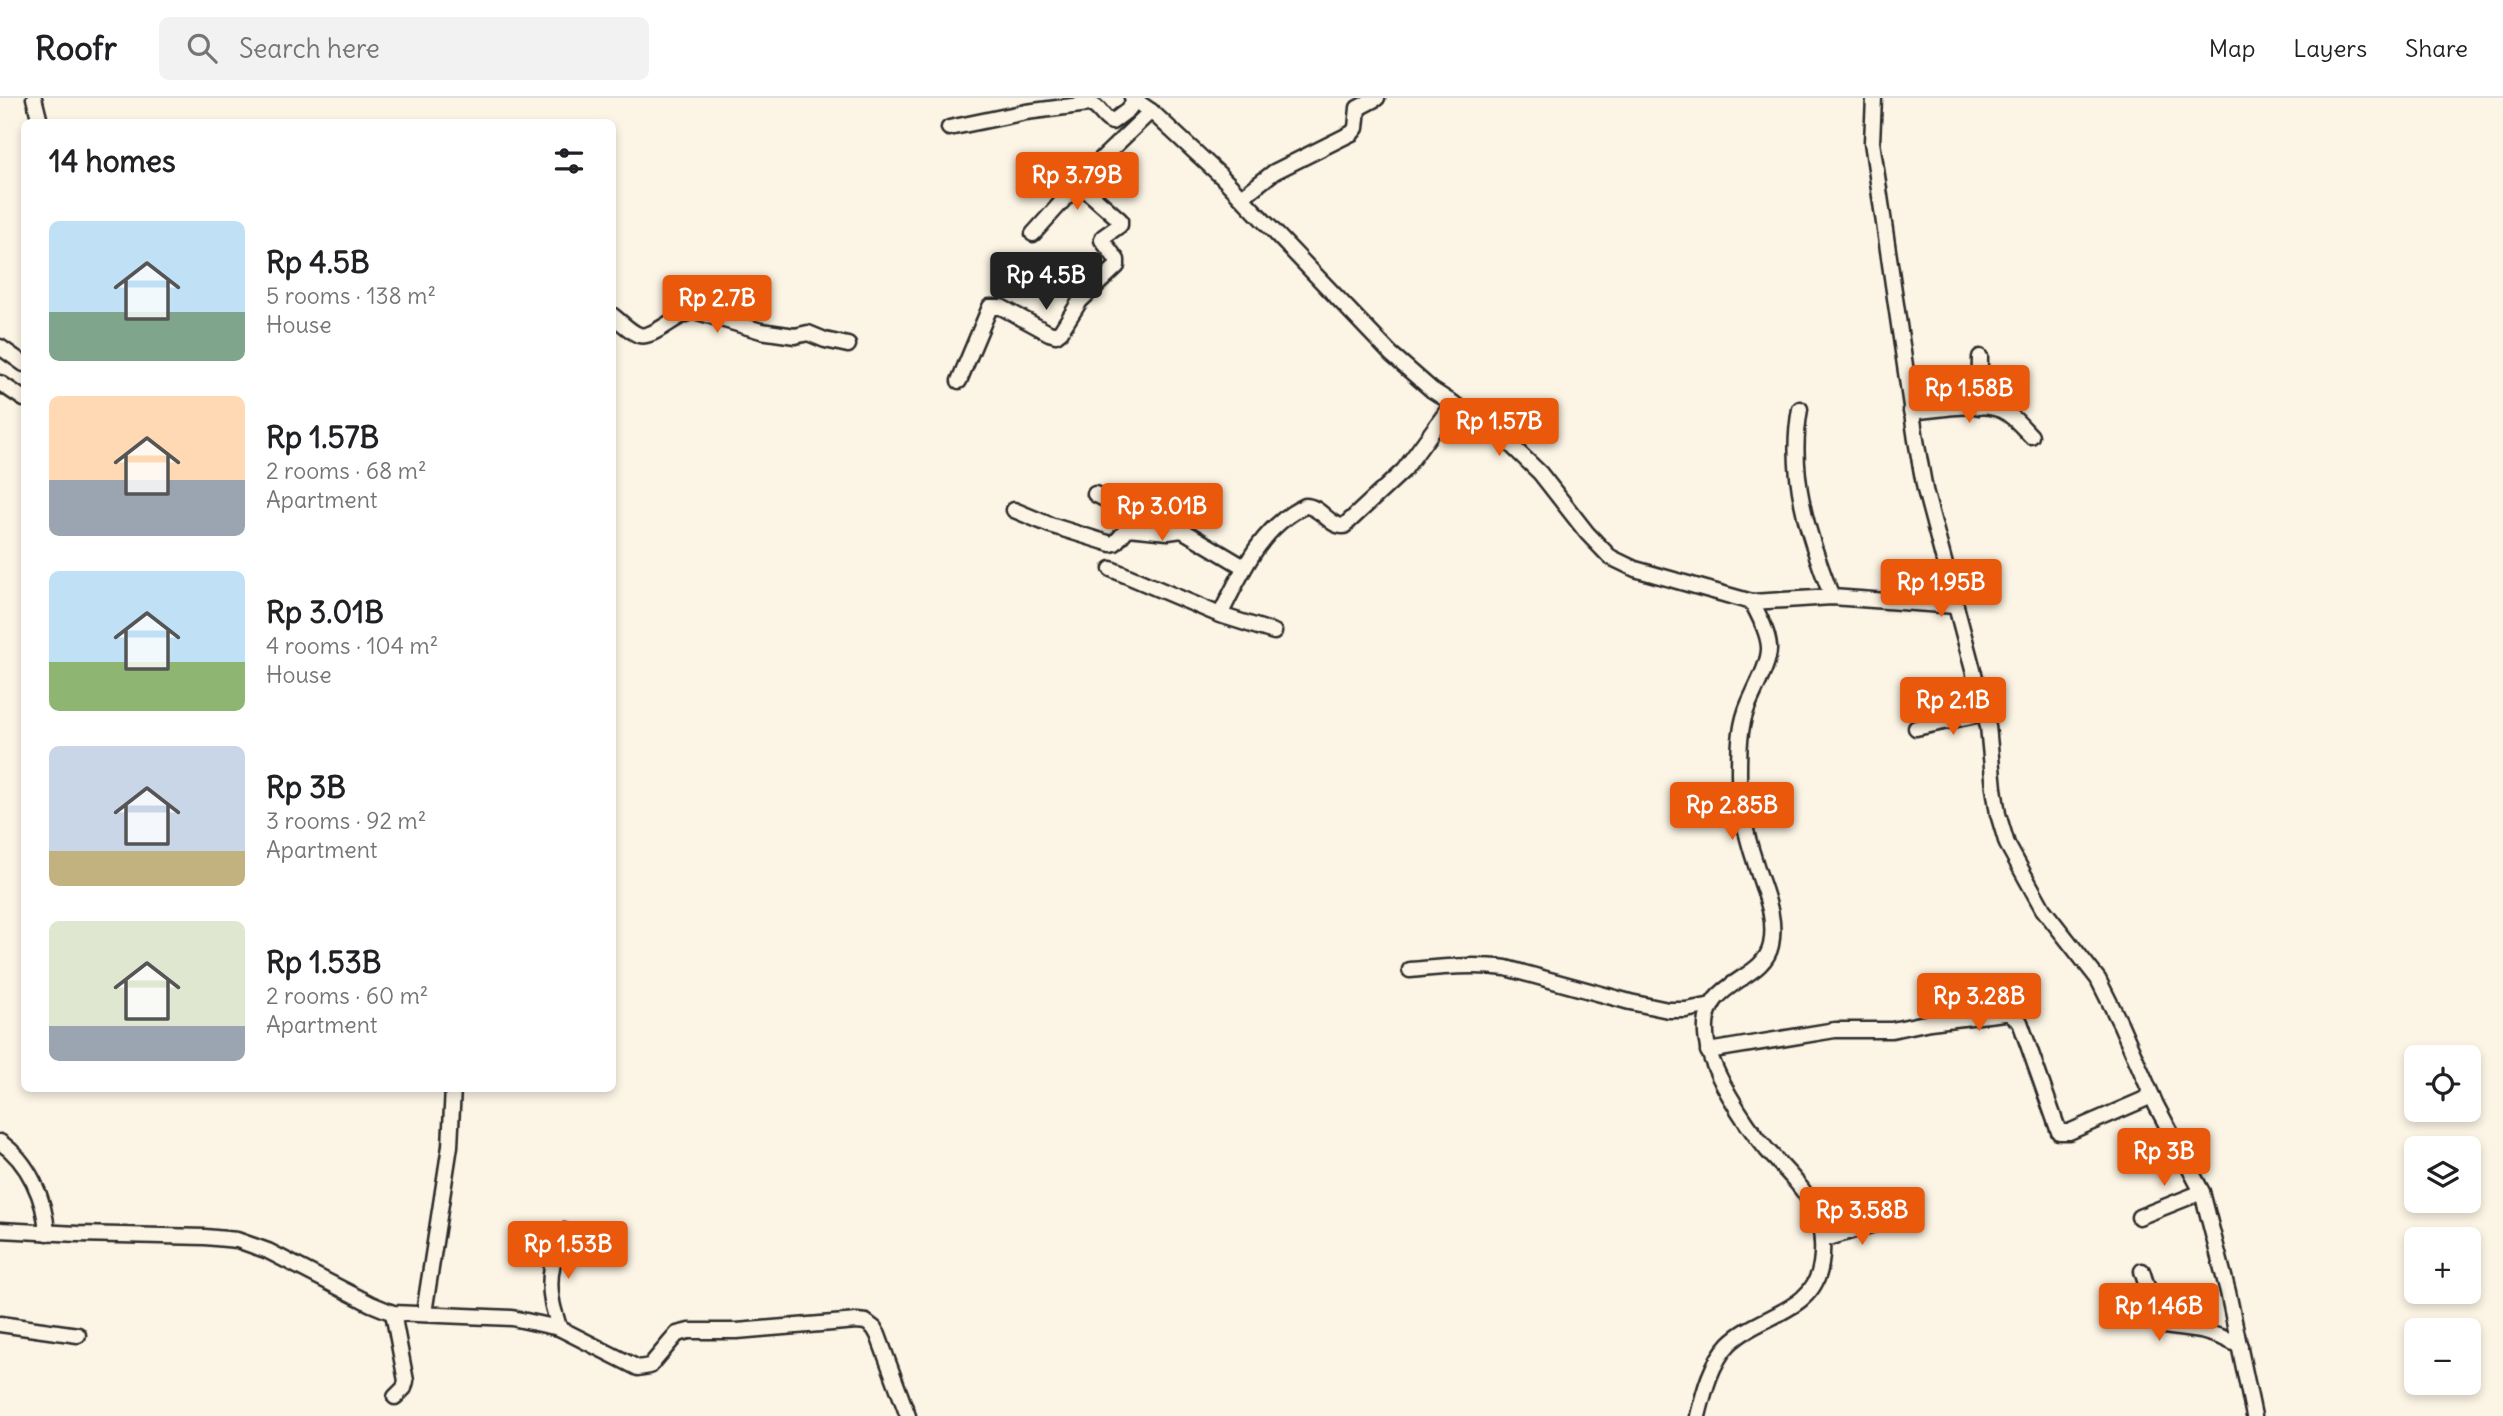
<!DOCTYPE html>
<meta charset="utf-8">
<style>
body{margin:0;font-family:Delius,sans-serif;background:#f2f2f2;color:#202124;height:100vh;display:flex;flex-direction:column;font-size:26px;white-space:nowrap}
*{box-sizing:border-box;margin:0}
p{font-size:23px;color:#757577}
.icon{flex:none;width:38px;height:38px;fill:none;stroke:currentColor;stroke-width:2;stroke-linecap:round;stroke-linejoin:round}
.map{position:relative;flex:1;overflow:hidden}
.panel{position:absolute;left:21px;top:21px;width:595px;height:973px;display:flex;flex-direction:column;background:#fff;border-radius:10px;box-shadow:0 4px 10px #0003}
.panel>*{flex:none}
.fabs{position:absolute;left:2404px;top:947px;display:grid;gap:14px}
.fabs a{display:grid;place-items:center;width:77px;height:77px;border-radius:10px;background:#fff;box-shadow:0 4px 10px #0003;font-size:35px}
.price{position:absolute;translate:-50% -60px;padding:0 16px;border-radius:7px;background:#ea580c;color:#fff;font-size:23px;line-height:46px;filter:drop-shadow(0 2px 4px #0008)}
.price::after{content:'';position:absolute;left:50%;top:42px;width:21px;height:16px;margin-left:-10px;background:inherit;clip-path:polygon(0 0,100% 0,50% 100%)}
.price.on{background:#222;color:#fff}
ul{padding:0;list-style:none}
li{display:flex;align-items:center;gap:21px;height:175px;padding:0 28px}
li span{display:grid;place-items:center;flex:none;width:196px;height:140px;border-radius:10px;color:#555}
li>.icon{margin-inline-start:auto}
span .icon{width:84px;height:84px;fill:#fffc;stroke-width:1}
li b{font-size:30px}
h2{display:flex;justify-content:space-between;align-items:center;height:84px;padding:0 28px;font-size:30px}
header{display:flex;align-items:center;gap:42px;box-sizing:border-box;height:98px;padding:0 35px;background:#fff;border-bottom:2px solid #e0e0e0}
header strong{font-size:33px}
nav{display:flex;gap:38px;margin-inline-start:auto;font-size:24px}
.search{width:490px;height:63px;background:#f2f2f2;display:flex;align-items:center;gap:18px;box-sizing:border-box;padding:0 24px;border-radius:10px;color:#757577;font-size:26px}
.map>svg:first-child{display:block}
</style>
<header>
<strong>Roofr</strong>
<div class="search"><svg class="icon" aria-label="search" viewBox="0 0 24 24"><circle cx="10" cy="10" r="6"/><path d="M15 15l6 6"/></svg>Search here</div>
<nav><a>Map</a><a>Layers</a><a>Share</a></nav>
</header>
<div class="map">
<svg width="2503" height="1318" viewBox="0 0 2503 1318">
<rect width="100%" height="100%" fill="#fcf5e5"/>
<filter id="ink" filterUnits="userSpaceOnUse"><feTurbulence type="fractalNoise" baseFrequency=".0143" numOctaves="2"/><feDisplacementMap in="SourceGraphic" scale="14" xChannelSelector="R" yChannelSelector="G"/><feConvolveMatrix kernelMatrix="1 2 1 2 8 2 1 2 1" color-interpolation-filters="sRGB"/></filter>
<g filter="url(#ink)">
<g fill="none" stroke-linecap="round" stroke-linejoin="round">
<g stroke="#2b2b2b" stroke-width="19">
<g id="minor">
<polyline points="34,0 40,24"/>
<polyline points="1132,0 1151,13 1221,78 1391,256 1432,292 1488,328 1511,347 1540,375 1587,435 1610,459 1635,471 1752,504 1832,499 1956,508"/>
<polyline points="1874,0 1872,44 1876,71 1916,342 1925,392 1988,628 1994,690 1998,716 2007,746 2043,811 2098,881 2120,925 2156,1007 2202,1094 2228,1194 2254,1318"/>
<path d="M949,30L1026,14L1088,6C1100,7 1102,21 1112,24L1128,12L1135,3"/>
<polyline points="1242,99 1274,74 1352,35 1356,30 1358,10 1377,0"/>
<polyline points="1033,136 1094,68 1151,13"/>
<path d="M612,217C620,223 630,234 639,237C654,241 677,215 694,213L761,233L795,238L808,235L825,242L848,247"/>
<polyline points="0,249 24,266"/>
<polyline points="959,283 990,209 1001,209 1049,235 1056,237 1061,233 1080,203 1117,168 1117,162 1102,142 1103,139 1120,127 1120,122 1079,86"/>
<polyline points="0,285 24,301"/>
<polyline points="1979,309 1980,259"/>
<path d="M1800,311C1788,377 1808,438 1832,499"/>
<path d="M1911,314C1935,312 1978,303 2001,312C2013,317 2022,329 2031,338"/>
<polyline points="1095,396 1146,423 1182,432 1244,469"/>
<polyline points="1014,412 1050,427 1111,446 1115,445 1128,430 1168,434 1182,432"/>
<polyline points="1111,471 1220,517 1274,534"/>
<path d="M1220,517C1241,476 1260,429 1305,408C1321,408 1329,429 1344,428L1404,372L1453,305"/>
<polyline points="1916,630 1985,615"/>
<path d="M1410,872C1442,869 1474,866 1506,870L1630,904L1668,912H1686L1712,907"/>
<polyline points="1708,953 1835,932 1892,932 1930,924 2004,915 2009,915 2020,924 2059,1034 2069,1034 2152,998"/>
<path d="M0,1044C29,1064 45,1101 47,1135"/>
<polyline points="2139,1119 2202,1094"/>
<polyline points="0,1132 78,1136 205,1139 237,1142 268,1153 371,1206 393,1215 512,1220 559,1230 638,1270 650,1268 677,1236 689,1233 737,1233 857,1223 866,1224 874,1230 878,1237 908,1318"/>
<polyline points="1822,1142 1891,1121"/>
<polyline points="2142,1173 2156,1217 2164,1228 2201,1233 2221,1239 2240,1248"/>
<polyline points="393,1215 406,1283 404,1290 395,1299"/>
<polyline points="424,1215 450,1048 453,990"/>
<polyline points="0,1226 78,1237"/>
<path d="M559,1230C557,1220 553,1212 552,1203C547,1178 554,1156 564,1133"/>
<path d="M1698,1318C1704,1294 1711,1265 1729,1246C1759,1216 1814,1215 1821,1166C1829,1112 1800,1088 1767,1052C1746,1027 1707,969 1706,936C1702,881 1763,885 1771,847C1777,817 1763,792 1755,764C1746,737 1739,705 1739,676C1739,656 1739,633 1746,613C1752,595 1770,567 1769,549C1768,534 1759,518 1752,504"/>
</g>
</g>
<use href="#minor" stroke="#fcf5e5" stroke-width="14"/>
</g>
</g>
</svg>
<div class="fabs">
<a><svg class="icon" aria-label="locate" viewBox="0 0 24 24"><circle cx="12" cy="12" r="6"/><path d="M12 2v4M12 18v4M2 12h4M18 12h4"/></svg></a>
<a><svg class="icon" aria-label="layers" viewBox="0 0 24 24"><path d="M12 4l9 5-9 5-9-5zM3 14l9 5 9-5"/></svg></a>
<a>+</a>
<a>−</a>
</div>
<b class="price" style="left:1077px;top:114px">Rp 3.79B</b>
<b class="price on" style="left:1046px;top:214px">Rp 4.5B</b>
<b class="price" style="left:717px;top:237px">Rp 2.7B</b>
<b class="price" style="left:1969px;top:327px">Rp 1.58B</b>
<b class="price" style="left:1499px;top:360px">Rp 1.57B</b>
<b class="price" style="left:1162px;top:445px">Rp 3.01B</b>
<b class="price" style="left:1941px;top:521px">Rp 1.95B</b>
<b class="price" style="left:1953px;top:639px">Rp 2.1B</b>
<b class="price" style="left:1732px;top:744px">Rp 2.85B</b>
<b class="price" style="left:1979px;top:935px">Rp 3.28B</b>
<b class="price" style="left:2164px;top:1090px">Rp 3B</b>
<b class="price" style="left:1862px;top:1149px">Rp 3.58B</b>
<b class="price" style="left:568px;top:1183px">Rp 1.53B</b>
<b class="price" style="left:2159px;top:1245px">Rp 1.46B</b>
<section class="panel">
<h2>14 homes<svg class="icon" aria-label="filters" viewBox="0 0 24 24"><path d="M4 7h16M4 17h16"/><circle cx="9" cy="7" r="2"/><circle cx="15" cy="17" r="2"/></svg></h2>
<ul>
<li><span style="background:linear-gradient(#bfe0f5 65%,#7fa58c 0)"><svg class="icon" aria-label="home" viewBox="0 0 24 24"><path d="M3 11l9-7 9 7M6 9v11h12V9"/></svg></span><div><b>Rp 4.5B</b><p>5 rooms · 138 m²</p><p>House</p></div></li>
<li><span style="background:linear-gradient(#ffd9b3 60%,#9aa5b1 0)"><svg class="icon" aria-label="home" viewBox="0 0 24 24"><path d="M3 11l9-7 9 7M6 9v11h12V9"/></svg></span><div><b>Rp 1.57B</b><p>2 rooms · 68 m²</p><p>Apartment</p></div></li>
<li><span style="background:linear-gradient(#bfe0f5 65%,#8fb573 0)"><svg class="icon" aria-label="home" viewBox="0 0 24 24"><path d="M3 11l9-7 9 7M6 9v11h12V9"/></svg></span><div><b>Rp 3.01B</b><p>4 rooms · 104 m²</p><p>House</p></div></li>
<li><span style="background:linear-gradient(#c9d6e8 75%,#c2b280 0)"><svg class="icon" aria-label="home" viewBox="0 0 24 24"><path d="M3 11l9-7 9 7M6 9v11h12V9"/></svg></span><div><b>Rp 3B</b><p>3 rooms · 92 m²</p><p>Apartment</p></div></li>
<li><span style="background:linear-gradient(#dfe7d0 75%,#9aa5b1 0)"><svg class="icon" aria-label="home" viewBox="0 0 24 24"><path d="M3 11l9-7 9 7M6 9v11h12V9"/></svg></span><div><b>Rp 1.53B</b><p>2 rooms · 60 m²</p><p>Apartment</p></div></li>
</ul>
</section>
</div>
